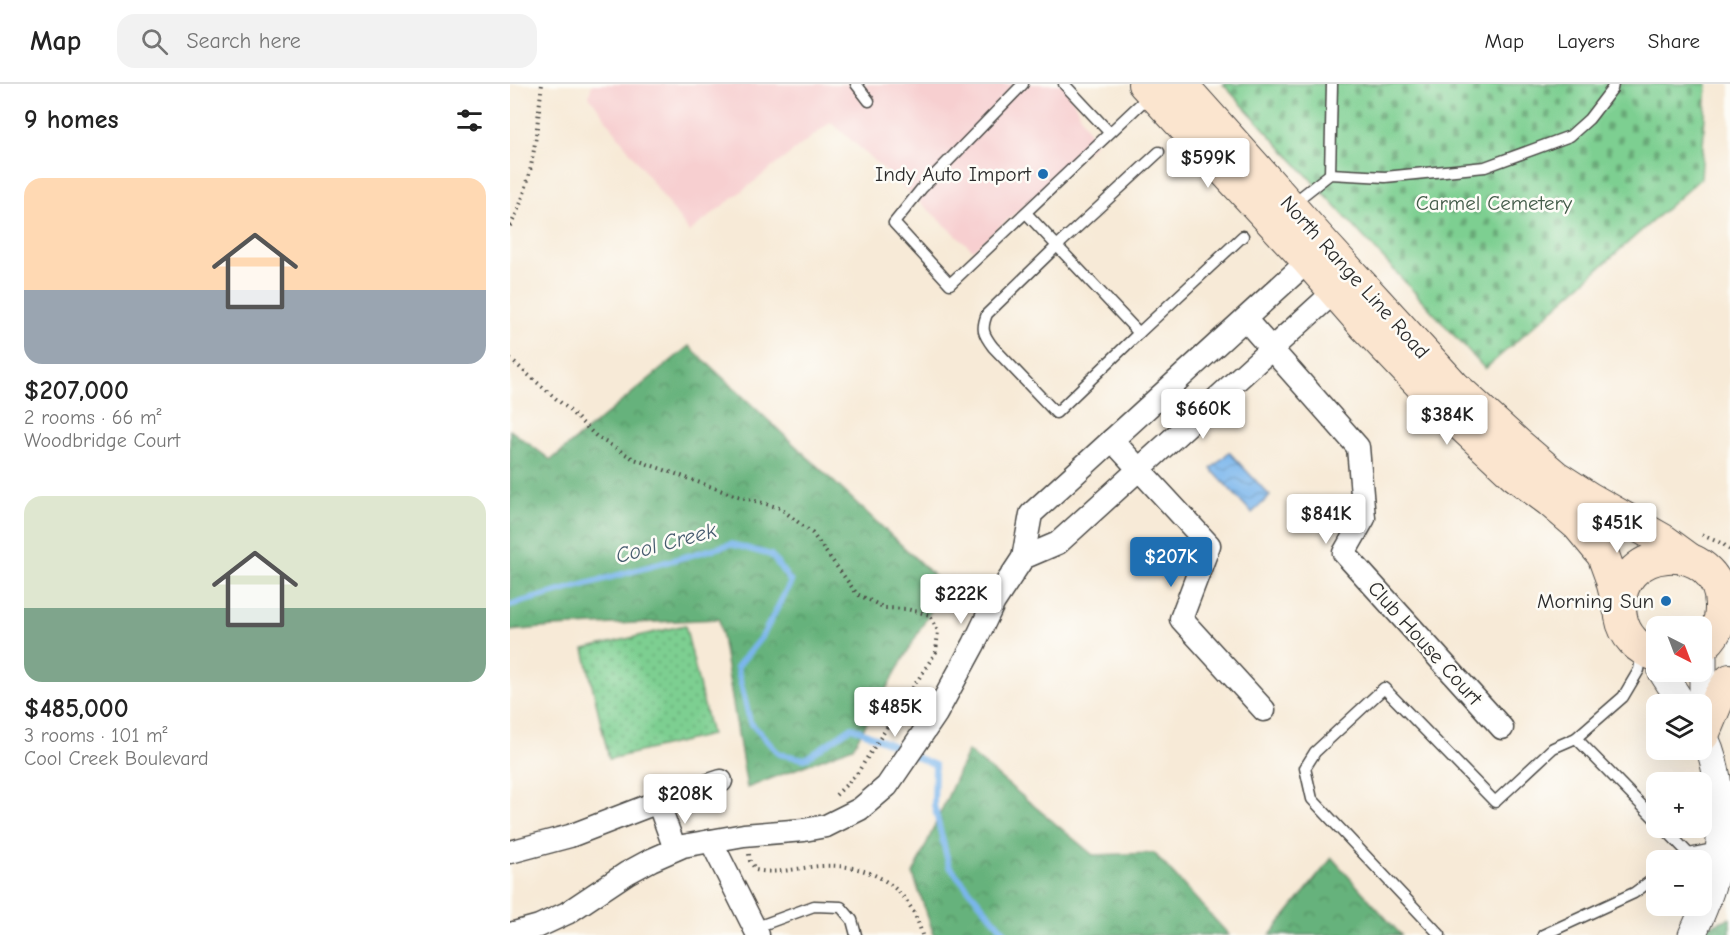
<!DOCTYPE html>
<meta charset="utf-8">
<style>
body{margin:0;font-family:"Comic Neue",sans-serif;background:#f2f2f2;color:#222;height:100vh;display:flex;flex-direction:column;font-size:22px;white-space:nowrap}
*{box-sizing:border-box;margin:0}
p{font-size:20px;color:#767676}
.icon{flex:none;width:33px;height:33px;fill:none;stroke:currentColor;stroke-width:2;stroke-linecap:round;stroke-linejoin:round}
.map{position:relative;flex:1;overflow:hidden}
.details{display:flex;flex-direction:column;background:#fff;width:510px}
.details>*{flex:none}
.needle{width:39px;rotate:138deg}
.buttons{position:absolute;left:1136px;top:532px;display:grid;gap:12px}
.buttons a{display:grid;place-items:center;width:66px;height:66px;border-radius:12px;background:#fff;box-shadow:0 6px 24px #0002;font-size:30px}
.price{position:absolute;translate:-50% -51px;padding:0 14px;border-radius:6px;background:#fff;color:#222;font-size:20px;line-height:39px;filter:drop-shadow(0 2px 3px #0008)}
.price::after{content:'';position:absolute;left:50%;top:36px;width:18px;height:14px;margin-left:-9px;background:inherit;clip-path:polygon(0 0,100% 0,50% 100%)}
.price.current{background:#1f6fb2;color:#fff}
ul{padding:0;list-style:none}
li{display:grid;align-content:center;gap:12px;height:318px;padding:0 24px}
li span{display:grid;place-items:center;height:186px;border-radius:18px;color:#555}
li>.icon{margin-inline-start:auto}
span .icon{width:108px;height:108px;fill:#fffc;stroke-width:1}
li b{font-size:26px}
h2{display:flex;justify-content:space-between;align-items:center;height:72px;padding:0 24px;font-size:26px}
header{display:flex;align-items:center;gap:36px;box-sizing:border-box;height:84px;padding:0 30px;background:#fff;border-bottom:2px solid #e0e0e0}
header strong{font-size:28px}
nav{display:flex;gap:33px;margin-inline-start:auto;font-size:21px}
.search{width:420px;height:54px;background:#f2f2f2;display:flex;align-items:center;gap:15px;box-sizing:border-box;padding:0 21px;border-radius:18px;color:#767676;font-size:22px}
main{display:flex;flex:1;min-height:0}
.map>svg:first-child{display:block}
</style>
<header>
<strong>Map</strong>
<div class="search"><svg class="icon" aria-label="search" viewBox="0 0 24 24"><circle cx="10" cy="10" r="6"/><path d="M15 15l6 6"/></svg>Search here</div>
<nav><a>Map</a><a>Layers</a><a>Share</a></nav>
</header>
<main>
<section class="details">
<h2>9 homes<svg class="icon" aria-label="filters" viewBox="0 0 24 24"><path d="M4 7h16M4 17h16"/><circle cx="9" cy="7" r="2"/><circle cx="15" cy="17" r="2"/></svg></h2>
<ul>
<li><span style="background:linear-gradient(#ffd9b3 60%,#9aa5b1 0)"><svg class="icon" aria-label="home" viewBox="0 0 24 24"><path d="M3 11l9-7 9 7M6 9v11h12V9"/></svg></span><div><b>$207,000</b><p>2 rooms · 66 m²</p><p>Woodbridge Court</p></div></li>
<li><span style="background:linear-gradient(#dfe7d0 60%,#7fa58c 0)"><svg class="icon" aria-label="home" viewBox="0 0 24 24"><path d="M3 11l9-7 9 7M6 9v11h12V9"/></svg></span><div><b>$485,000</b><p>3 rooms · 101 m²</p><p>Cool Creek Boulevard</p></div></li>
</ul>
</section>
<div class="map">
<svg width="1220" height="851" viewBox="0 0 1220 851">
<defs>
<pattern id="forest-crowns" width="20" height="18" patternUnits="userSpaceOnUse" patternTransform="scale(1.5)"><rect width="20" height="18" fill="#66b27b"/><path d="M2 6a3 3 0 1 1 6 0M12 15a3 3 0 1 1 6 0" fill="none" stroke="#549165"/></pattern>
<pattern id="cemetery-stones" width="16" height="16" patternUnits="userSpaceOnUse" patternTransform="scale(1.5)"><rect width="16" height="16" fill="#7dcf91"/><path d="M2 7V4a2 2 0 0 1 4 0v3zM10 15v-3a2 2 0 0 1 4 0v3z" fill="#67a877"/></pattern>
<pattern id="park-dots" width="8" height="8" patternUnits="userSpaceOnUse" patternTransform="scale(1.5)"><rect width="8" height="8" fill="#7dcf91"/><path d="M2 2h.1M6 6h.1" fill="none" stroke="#67a877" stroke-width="1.8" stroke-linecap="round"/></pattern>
<pattern id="water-waves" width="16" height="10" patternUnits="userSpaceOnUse" patternTransform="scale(1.5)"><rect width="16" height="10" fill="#7ab6ec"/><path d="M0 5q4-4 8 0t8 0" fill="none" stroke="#6494bf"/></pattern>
</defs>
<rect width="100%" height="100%" fill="#fdfcf7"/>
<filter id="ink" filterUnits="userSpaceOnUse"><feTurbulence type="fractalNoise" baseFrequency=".0167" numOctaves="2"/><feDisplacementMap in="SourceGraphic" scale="12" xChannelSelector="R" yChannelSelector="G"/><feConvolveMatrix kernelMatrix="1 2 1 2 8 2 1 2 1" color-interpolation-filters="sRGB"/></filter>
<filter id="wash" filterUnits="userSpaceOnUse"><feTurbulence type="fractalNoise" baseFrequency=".008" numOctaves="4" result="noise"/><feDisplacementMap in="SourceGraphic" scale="24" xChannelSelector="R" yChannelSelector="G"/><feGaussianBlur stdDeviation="1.35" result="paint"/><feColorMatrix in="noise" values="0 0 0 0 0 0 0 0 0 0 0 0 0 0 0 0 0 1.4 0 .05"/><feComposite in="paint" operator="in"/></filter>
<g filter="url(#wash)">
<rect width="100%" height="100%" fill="#f7ead7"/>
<polygon fill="#f7cfd0" points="82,0 555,0 585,60 463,166 321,38 179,148 79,12"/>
<g fill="url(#forest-crowns)" stroke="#486e53" stroke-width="1.5">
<polygon points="179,262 435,502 343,663 237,704 209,535 43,543 0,547 0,346 41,376"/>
<polygon points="458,667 583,771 644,769 719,851 424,851 403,790"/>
<polygon points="822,774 891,851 760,851"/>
<polygon points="1220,834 1220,851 1172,851"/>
</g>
<polygon fill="url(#cemetery-stones)" stroke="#547d5e" stroke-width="1.5" points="713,0 1197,0 1191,94 975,285"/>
<polygon fill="url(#park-dots)" stroke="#547d5e" stroke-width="1.5" points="175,541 201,651 99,675 74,565"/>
<polygon fill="url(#water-waves)" stroke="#52708c" stroke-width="1.5" points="719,368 760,412 742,429 701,385"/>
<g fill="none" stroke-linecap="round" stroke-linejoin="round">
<g stroke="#7ab6ec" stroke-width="6">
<polyline points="0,521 221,460 261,471 281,498 253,551 227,583 240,638 269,670 295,675 342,643 395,667"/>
<polyline points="404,672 425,681 424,721 439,782 497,851"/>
</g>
</g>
</g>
<g filter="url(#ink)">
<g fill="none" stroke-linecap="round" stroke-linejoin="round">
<g stroke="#4a4845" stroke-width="13">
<g id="service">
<polyline points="346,0 359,17"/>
<polyline points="513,0 412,104 384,139 440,200 641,10"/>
<polyline points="554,0 599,48"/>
<polyline points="820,90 822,0"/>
<polyline points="782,120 820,90 875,93 975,83 1060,52 1079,35 1102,5 1103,0"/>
<polyline points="516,129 629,249 733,152"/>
<path d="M629,249L546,329L483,263C473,250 471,245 477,230L547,162L649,68"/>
<polyline points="1066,654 1146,736"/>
<polyline points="1154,744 1179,770"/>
<polyline points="1169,777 1179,770 1208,764"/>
<polyline points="244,844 304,822 331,823 342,836 346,851"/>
<polyline points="930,851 802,715 795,684 805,668 874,604 985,718 1043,664 1066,654 1113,613 1129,586 1132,569"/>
<polyline points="1033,851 1124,809 1146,793"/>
</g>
</g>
<g stroke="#4a4845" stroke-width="25">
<g id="minor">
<polyline points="735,235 848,363 854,434 834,469 992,644"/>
<polyline points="602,356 699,461 671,535 754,626"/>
<polyline points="513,474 548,459 836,197"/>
<polyline points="148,718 211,697"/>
<polyline points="201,757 248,851"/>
<polyline points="0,768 60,752 148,718 165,765"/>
<polyline points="0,850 29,842 57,829 117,789 141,776 173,762 234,751 294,746 316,742 350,725 377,702 426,630 464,560 484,518 513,474 521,430 809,167"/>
</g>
</g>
<g stroke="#4a4845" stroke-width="29">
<g id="tertiary">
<polyline points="1191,563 1193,574 1193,646"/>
<polyline points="1152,588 1173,621"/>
<path d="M1182,851C1192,830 1201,809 1206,786C1214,750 1212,679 1191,647"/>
</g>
</g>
<g stroke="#4a4845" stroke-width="34">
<g id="secondary">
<polyline points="634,0 798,177 854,241 929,320 1005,391 1040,417 1068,441 1093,471 1101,493 1109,524"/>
<polyline points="671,0 815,161 944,302 1010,362 1045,392 1079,414 1153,456 1179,475"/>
<path d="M1146,571C1128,566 1114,551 1111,533C1098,458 1213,451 1211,524C1211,540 1204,554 1191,563"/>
<polyline points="1193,651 1209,613 1220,596"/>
</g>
</g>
<g stroke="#4a4845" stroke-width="4" stroke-dasharray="1.5 4.5" stroke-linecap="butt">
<path d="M0,142C24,100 26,47 32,0"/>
<polyline points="0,275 58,325 87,353 124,375 221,410 270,424 302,449 347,510 375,524 397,525 420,531 428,547 426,568 346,691 326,711"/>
<polyline points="1192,451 1213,460 1220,466"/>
<path d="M239,770L240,777L246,786C267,791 290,783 311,782C360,779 400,802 412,851"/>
</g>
<use href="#service" stroke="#fff" stroke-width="10"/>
<use href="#minor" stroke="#fff" stroke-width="22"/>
<use href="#tertiary" stroke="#fff" stroke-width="27"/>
<use href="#secondary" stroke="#fbe5cf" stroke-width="32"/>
</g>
</g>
<g fill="#1f6fb2" stroke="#fdfcf7" stroke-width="2">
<circle cx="533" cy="90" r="6"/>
<circle cx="1156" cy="517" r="6"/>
</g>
<g text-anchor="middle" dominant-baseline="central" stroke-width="5" stroke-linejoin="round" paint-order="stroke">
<g font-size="21" fill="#2b2b2b" stroke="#fdfcf7" text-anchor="end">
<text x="521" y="90">Indy Auto Import</text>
<text x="1144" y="517">Morning Sun</text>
</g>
<g font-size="21" fill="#445c4a" stroke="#fdfcf7">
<text x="984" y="119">Carmel Cemetery</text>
</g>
<g font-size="21" fill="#2b2b2b" stroke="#fdfcf7">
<text transform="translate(845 193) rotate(48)">North Range Line Road</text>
<text transform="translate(915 559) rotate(48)">Club House Court</text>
</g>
<g font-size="22" font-style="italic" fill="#475c6f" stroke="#fdfcf7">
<text transform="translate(156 459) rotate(-15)">Cool Creek</text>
</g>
</g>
</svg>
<div class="buttons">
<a><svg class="needle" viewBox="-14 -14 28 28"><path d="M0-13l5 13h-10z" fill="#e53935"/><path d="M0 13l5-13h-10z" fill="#767676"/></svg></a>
<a><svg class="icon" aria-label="layers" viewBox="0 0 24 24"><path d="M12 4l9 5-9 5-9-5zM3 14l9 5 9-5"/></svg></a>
<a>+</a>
<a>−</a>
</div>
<b class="price" style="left:698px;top:105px">$599K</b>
<b class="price" style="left:693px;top:356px">$660K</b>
<b class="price" style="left:937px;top:362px">$384K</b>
<b class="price" style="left:816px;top:461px">$841K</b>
<b class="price" style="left:1107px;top:470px">$451K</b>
<b class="price current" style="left:661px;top:504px">$207K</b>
<b class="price" style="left:451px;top:541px">$222K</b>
<b class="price" style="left:385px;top:654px">$485K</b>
<b class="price" style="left:175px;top:741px">$208K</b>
</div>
</main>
